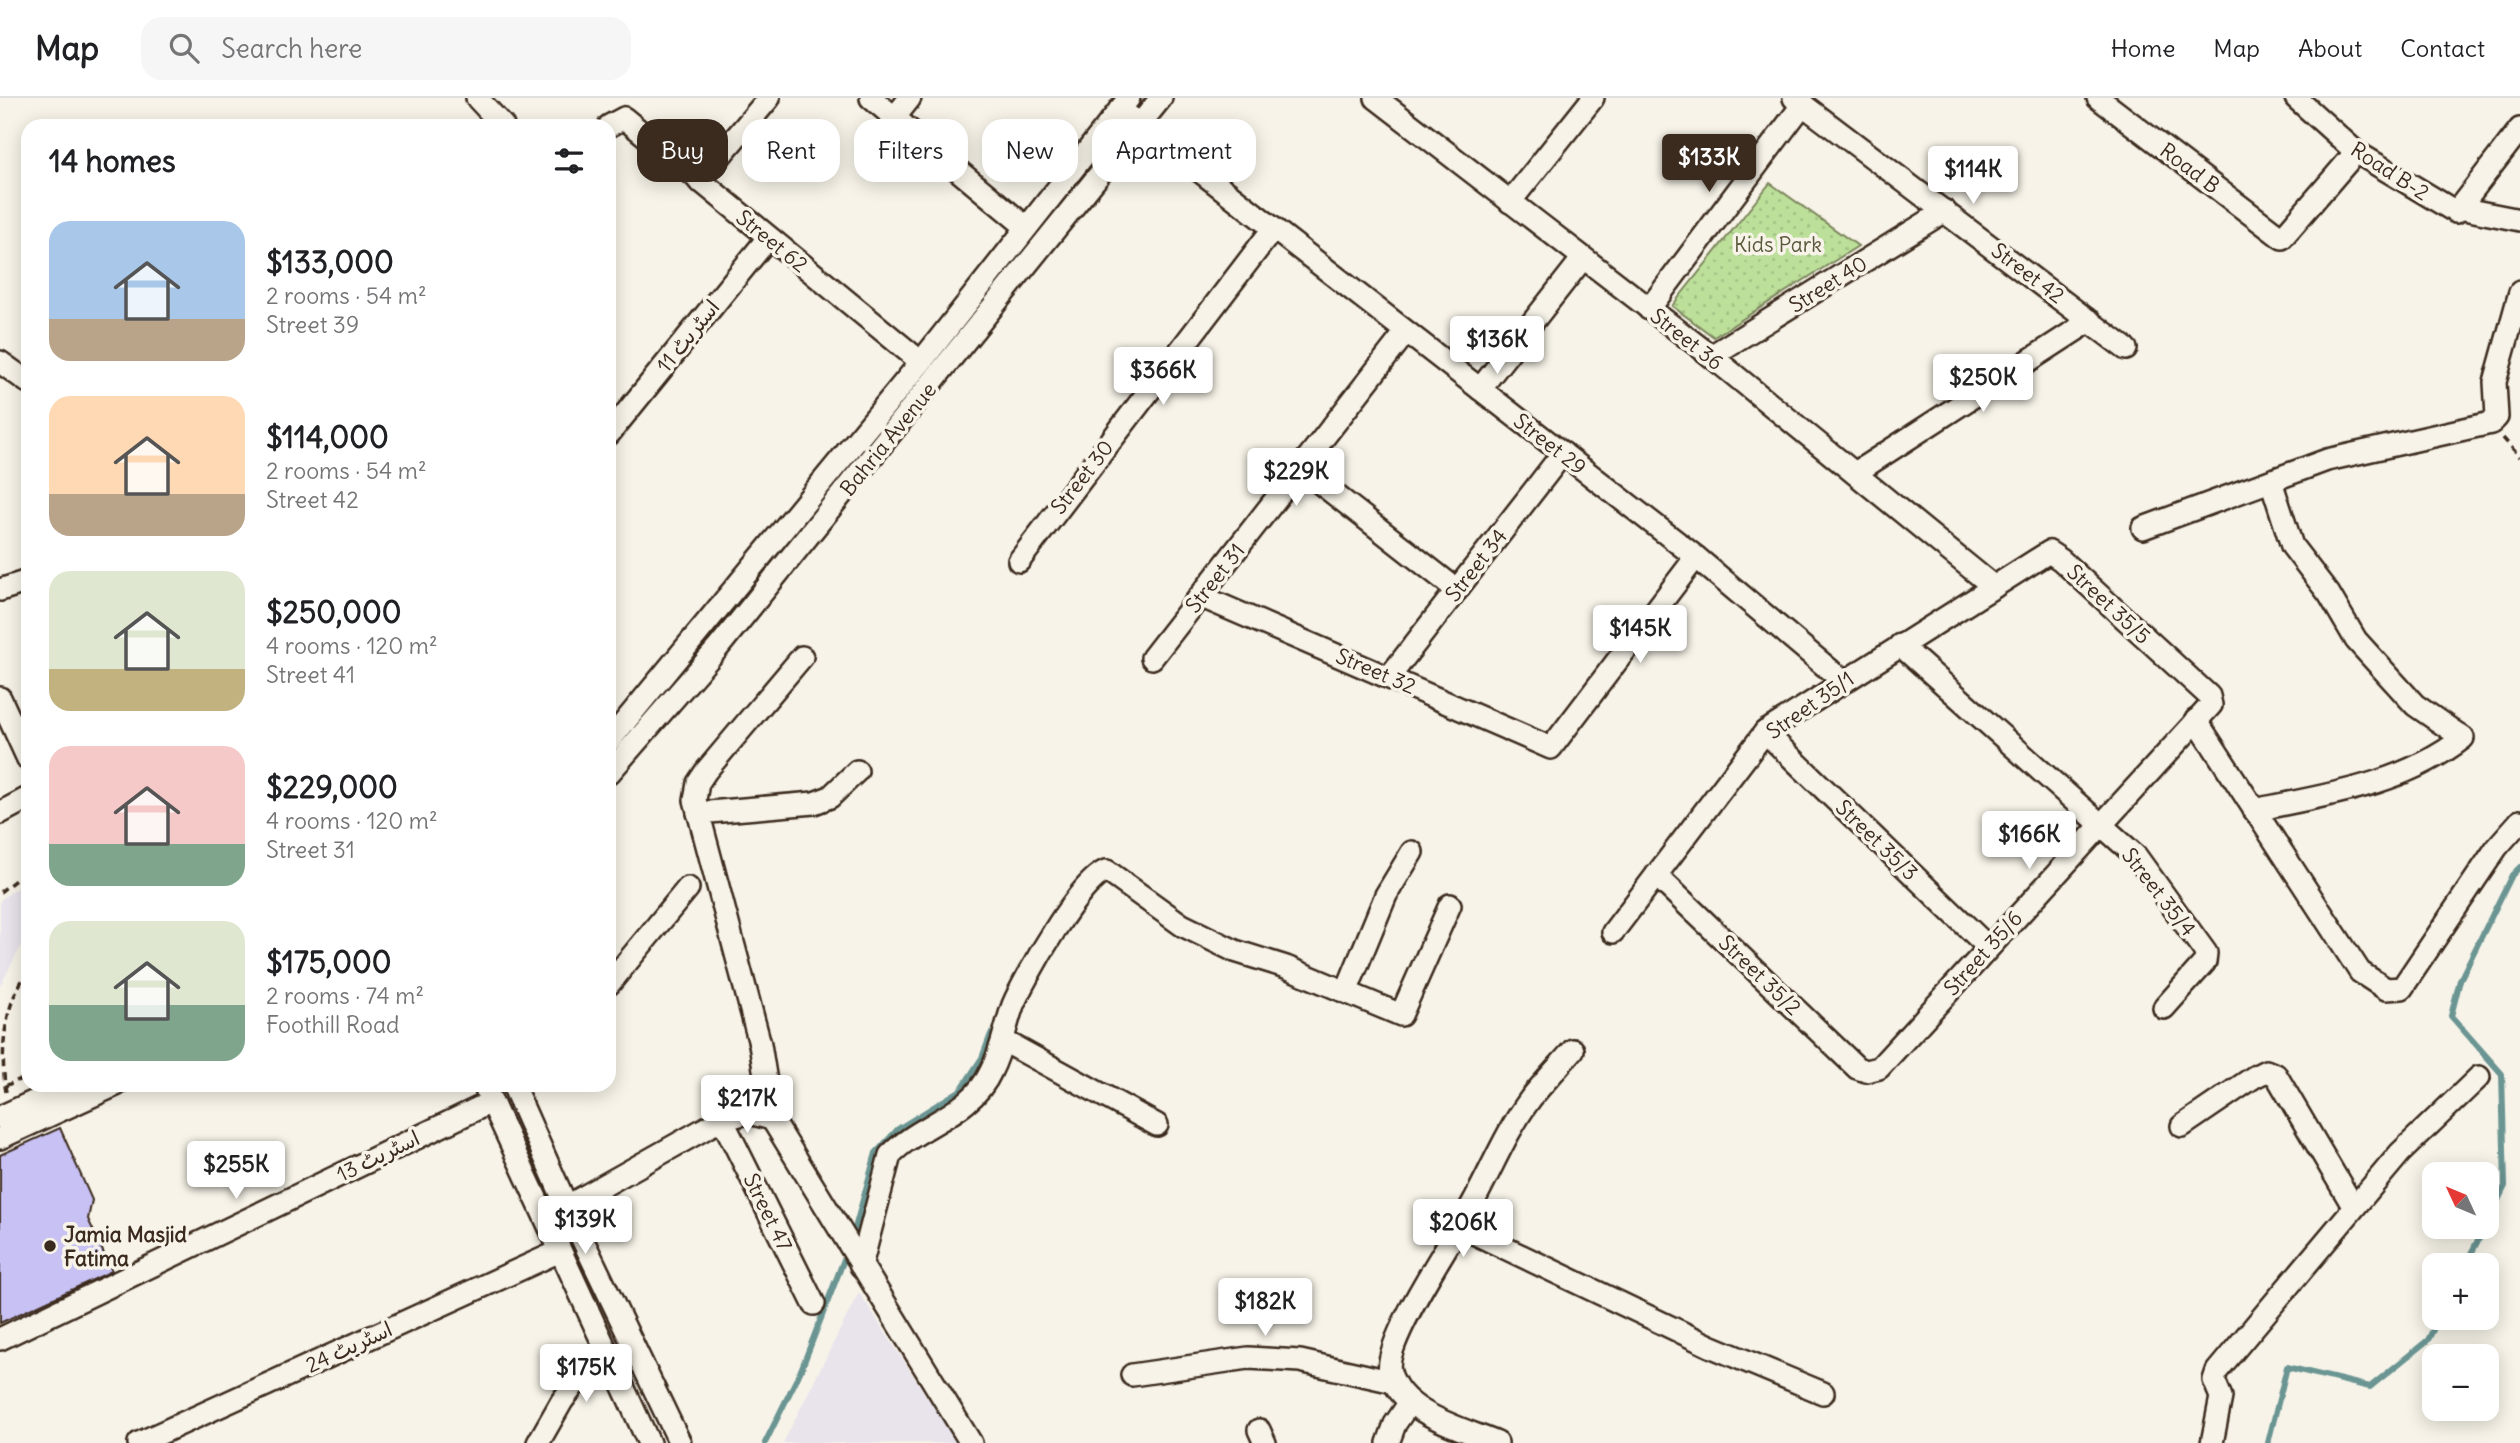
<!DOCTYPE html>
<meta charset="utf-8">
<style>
body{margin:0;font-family:Delius,"Playpen Sans Arabic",sans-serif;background:#f6f6f6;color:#202124;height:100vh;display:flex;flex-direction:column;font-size:26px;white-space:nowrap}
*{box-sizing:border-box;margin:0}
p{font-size:23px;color:#757577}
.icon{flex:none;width:38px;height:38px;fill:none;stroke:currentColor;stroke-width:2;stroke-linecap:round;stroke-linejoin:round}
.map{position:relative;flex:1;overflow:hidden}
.drawer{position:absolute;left:21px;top:21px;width:595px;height:973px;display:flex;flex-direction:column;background:#fff;border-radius:21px;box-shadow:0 4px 18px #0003}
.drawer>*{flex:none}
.hud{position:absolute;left:637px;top:21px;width:665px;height:63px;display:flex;gap:14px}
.needle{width:46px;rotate:314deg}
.fabs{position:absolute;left:2422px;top:1064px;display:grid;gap:14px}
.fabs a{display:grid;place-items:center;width:77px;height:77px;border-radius:14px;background:#fff;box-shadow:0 4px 18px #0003;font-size:35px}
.price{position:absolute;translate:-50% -60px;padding:0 16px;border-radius:7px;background:#fff;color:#222;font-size:23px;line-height:46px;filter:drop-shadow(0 2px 4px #0008)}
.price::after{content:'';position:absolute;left:50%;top:42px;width:21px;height:16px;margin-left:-10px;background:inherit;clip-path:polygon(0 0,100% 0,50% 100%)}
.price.current{background:#3b2a1e;color:#fff}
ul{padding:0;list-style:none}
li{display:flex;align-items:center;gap:21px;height:175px;padding:0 28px}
li span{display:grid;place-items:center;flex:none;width:196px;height:140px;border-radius:21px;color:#555}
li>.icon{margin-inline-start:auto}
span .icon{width:84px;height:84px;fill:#fffc;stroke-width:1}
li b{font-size:30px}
h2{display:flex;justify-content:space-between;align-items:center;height:84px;padding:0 28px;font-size:30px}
.chip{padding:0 24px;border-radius:21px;background:#fff;box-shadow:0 4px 18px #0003;font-size:24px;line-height:63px}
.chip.current{background:#3b2a1e;color:#fff}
header{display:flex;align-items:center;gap:42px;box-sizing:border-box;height:98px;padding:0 35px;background:#fff;border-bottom:2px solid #e0e0e0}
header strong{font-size:33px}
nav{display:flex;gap:38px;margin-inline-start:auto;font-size:24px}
.search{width:490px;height:63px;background:#f6f6f6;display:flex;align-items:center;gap:18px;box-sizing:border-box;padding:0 24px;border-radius:21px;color:#757577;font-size:26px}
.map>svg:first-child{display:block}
</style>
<header>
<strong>Map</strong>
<div class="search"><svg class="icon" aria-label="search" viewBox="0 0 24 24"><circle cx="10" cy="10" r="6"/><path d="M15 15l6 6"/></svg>Search here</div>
<nav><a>Home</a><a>Map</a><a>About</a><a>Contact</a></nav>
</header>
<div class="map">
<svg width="2520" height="1345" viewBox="0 0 2520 1345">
<defs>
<pattern id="park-dots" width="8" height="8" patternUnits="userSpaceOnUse" patternTransform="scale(1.75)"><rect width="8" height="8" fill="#bce09a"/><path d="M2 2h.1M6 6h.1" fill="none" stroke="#a2c084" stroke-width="1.8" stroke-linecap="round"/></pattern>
</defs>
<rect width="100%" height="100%" fill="#f7f3e8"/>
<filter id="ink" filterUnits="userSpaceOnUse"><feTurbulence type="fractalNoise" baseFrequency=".0143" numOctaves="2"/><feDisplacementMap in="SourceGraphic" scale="14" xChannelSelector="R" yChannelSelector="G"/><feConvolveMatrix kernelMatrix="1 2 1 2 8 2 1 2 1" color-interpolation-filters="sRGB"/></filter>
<g filter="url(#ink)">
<g fill="#e9e4ec">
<polygon points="28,782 28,835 0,888 0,802"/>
<polygon points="859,1194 929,1302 963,1345 783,1345"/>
</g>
<polygon fill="url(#park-dots)" stroke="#7c855c" stroke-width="2" points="1770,85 1858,148 1714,239 1672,208"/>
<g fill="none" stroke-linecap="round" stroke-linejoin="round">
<g stroke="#6a9593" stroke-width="6">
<polyline points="2487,1124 2505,1088 2502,976 2451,918 2460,882 2512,777 2520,769"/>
<polyline points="852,1141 876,1055 898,1031 961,992 982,960 991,936"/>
<polyline points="2465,1167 2485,1129"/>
<polyline points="765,1345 801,1272 848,1151"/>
<polyline points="2268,1345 2287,1269 2370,1289 2428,1242 2439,1220"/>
</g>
</g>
<polygon fill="#c7c1f4" stroke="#3b2a1e" stroke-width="2" points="60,1030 92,1102 88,1121 112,1173 0,1225 0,1057"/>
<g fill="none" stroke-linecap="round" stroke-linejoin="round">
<g stroke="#3b2a1e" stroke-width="26">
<g id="minor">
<polyline points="477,0 503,28"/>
<polyline points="871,0 1026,129"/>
<polyline points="1376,0 1711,258 1994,489"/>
<polyline points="1794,0 2126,251"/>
<polyline points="2098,0 2282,140 2356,54"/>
<polyline points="2296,0 2356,54 2456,114 2520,31"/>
<polyline points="1120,11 1696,459 1843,583"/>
<polyline points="895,19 910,0"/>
<polyline points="609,28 624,20 921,264"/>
<polyline points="699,83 769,0"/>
<polyline points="1510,104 1593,0"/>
<polyline points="2459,110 2520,122"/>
<polyline points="1649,211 1803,6"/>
<polyline points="1711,258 1945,113"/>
<polyline points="0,264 28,284"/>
<polyline points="1480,291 1583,160"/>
<polyline points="609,336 768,140"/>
<polyline points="1301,370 1457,492"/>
<polyline points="1855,375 2090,223"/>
<polyline points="2143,430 2327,362 2491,325 2497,319 2495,284 2520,194"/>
<polyline points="1019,463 1273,131"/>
<polyline points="0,492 28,483"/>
<polyline points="1200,498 1551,650 1696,459"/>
<polyline points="1900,547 2136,758 2206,855 2205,864 2164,910"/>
<polyline points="802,559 706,673 698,685 695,702 760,946 772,1021 971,1345"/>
<polyline points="1152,560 1406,234"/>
<polyline points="1390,578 1563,355"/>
<polyline points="0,600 28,661"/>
<polyline points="2196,622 2360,874 2386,891 2402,890 2497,749 2520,723"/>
<polyline points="1765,634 1988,849"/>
<polyline points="609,643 921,264 1129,0"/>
<polyline points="609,675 717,551 1161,0"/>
<path d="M2254,712C2327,697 2403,687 2463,640L2415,607L2356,542L2329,496L2292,448L2271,383"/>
<polyline points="0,715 28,700"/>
<polyline points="698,715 814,705 830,699 857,673"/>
<polyline points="1613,834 1765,634 2049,454 2061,462 2209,598 2211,607 1879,970 1866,973 1857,970 1656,777"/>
<polyline points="609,886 688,790"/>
<polyline points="1346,894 1386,797 1412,754"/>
<polyline points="1004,943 1157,1027"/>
<polyline points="484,987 649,1345"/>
<polyline points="513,987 567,1109 680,1345"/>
<polyline points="0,1019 70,987"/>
<polyline points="722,1021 814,1206"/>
<polyline points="2182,1028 2254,979 2266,973 2276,977 2353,1108"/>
<polyline points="0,1040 116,987"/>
<polyline points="555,1115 722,1021 749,1015 772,1021"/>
<polyline points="1459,1128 1710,1248 1823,1295"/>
<path d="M861,1168L890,1057C921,1025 971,1017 991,973C1002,952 1005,929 1013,907C1023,883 1083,776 1107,773L1182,827L1235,853L1286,869L1401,917L1450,807"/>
<polyline points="0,1241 491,1004"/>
<polyline points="1132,1277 1248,1260 1300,1263 1394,1284"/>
<polyline points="1259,1332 1265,1345"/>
<polyline points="139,1345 560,1153"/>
<polyline points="538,1345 562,1303 604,1248"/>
<polyline points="1388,1345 1395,1326 1410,1304"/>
<path d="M1497,1345C1462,1330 1401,1316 1390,1274C1382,1245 1453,1141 1469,1112C1490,1075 1505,1035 1531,1000C1544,984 1559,968 1573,952"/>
<polyline points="2212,1345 2221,1299 2214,1282 2217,1273 2400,1055 2479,979"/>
</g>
</g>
<g stroke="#3b2a1e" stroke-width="3.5" stroke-dasharray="7 5" stroke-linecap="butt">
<polyline points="2503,340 2520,359"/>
<polyline points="0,794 28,772"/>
<polyline points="5,988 28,978"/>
<path d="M6,994C0,956 3,906 28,874"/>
</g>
<use href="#minor" stroke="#f7f3e8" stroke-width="21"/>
</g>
</g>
<circle fill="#3b2a1e" stroke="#f7f3e8" stroke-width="2.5" cx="50" cy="1148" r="7"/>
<g text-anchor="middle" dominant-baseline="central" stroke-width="7" stroke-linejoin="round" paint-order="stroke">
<g font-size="21" fill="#3b2a1e" stroke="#f7f3e8">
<text transform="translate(2190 70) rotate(37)">Road B</text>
<text transform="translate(2390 73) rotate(33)">Road B-2</text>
<text transform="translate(772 143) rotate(39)">Street 62</text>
<text transform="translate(2028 175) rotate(37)">Street 42</text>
<text transform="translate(1828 186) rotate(-32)">Street 40</text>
<text transform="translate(688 238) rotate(-51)">اسٹریٹ 11</text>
<text transform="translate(1687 241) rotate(38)">Street 36</text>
<text transform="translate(888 341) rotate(-51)">Bahria Avenue</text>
<text transform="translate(1550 346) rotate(38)">Street 29</text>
<text transform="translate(1082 379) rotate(-52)">Street 30</text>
<text transform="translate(1476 467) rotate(-52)">Street 34</text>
<text transform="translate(1215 480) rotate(-52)">Street 31</text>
<text transform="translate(2109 506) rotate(43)">Street 35/5</text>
<text transform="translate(1376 573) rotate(23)">Street 32</text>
<text transform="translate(1810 607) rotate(-35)">Street 35/1</text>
<text transform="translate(1877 742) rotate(44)">Street 35/3</text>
<text transform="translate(2159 794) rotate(52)">Street 35/4</text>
<text transform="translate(1983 855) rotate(-48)">Street 35/6</text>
<text transform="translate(1760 877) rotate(44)">Street 35/2</text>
<text transform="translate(378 1058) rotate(-26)">اسٹریٹ 13</text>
<text transform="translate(768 1114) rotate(64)">Street 47</text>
<text transform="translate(349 1249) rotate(-25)">اسٹریٹ 24</text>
</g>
<g font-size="21" fill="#5b583d" stroke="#f7f3e8">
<text x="1778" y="146">Kids Park</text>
</g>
<g font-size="21" font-weight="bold" fill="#3b2a1e" stroke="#f7f3e8" text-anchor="start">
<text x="64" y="1136">Jamia Masjid<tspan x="64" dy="24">Fatima</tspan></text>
</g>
</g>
</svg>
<div class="fabs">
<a><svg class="needle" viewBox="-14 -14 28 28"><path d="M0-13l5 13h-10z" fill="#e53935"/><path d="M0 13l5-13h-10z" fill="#757577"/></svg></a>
<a>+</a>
<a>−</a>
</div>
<b class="price current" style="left:1709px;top:96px">$133K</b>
<b class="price" style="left:1973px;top:108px">$114K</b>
<b class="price" style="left:1497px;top:278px">$136K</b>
<b class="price" style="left:1163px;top:309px">$366K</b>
<b class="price" style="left:1983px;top:316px">$250K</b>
<b class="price" style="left:1296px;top:410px">$229K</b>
<b class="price" style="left:1640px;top:567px">$145K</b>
<b class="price" style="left:2029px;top:773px">$166K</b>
<b class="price" style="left:747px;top:1037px">$217K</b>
<b class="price" style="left:236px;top:1103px">$255K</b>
<b class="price" style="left:585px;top:1158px">$139K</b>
<b class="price" style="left:1463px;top:1161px">$206K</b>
<b class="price" style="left:1265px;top:1240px">$182K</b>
<b class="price" style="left:586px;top:1306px">$175K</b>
<div class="hud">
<a class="chip current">Buy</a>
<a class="chip">Rent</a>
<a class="chip">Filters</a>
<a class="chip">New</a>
<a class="chip">Apartment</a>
</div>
<section class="drawer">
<h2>14 homes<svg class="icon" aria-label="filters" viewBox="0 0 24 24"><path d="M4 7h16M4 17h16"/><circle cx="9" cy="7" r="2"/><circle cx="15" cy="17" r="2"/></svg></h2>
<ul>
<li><span style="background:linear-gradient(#a9c7e8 70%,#b9a48a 0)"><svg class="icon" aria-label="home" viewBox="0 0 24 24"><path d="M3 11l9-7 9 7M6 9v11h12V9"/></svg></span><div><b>$133,000</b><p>2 rooms · 54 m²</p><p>Street 39</p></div></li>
<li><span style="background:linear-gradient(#ffd9b3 70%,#b9a48a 0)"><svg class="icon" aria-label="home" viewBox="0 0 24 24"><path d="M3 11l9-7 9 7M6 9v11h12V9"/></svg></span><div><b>$114,000</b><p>2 rooms · 54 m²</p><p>Street 42</p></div></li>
<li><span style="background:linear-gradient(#dfe7d0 70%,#c2b280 0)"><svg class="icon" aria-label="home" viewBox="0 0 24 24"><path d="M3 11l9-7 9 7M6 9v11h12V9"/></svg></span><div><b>$250,000</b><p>4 rooms · 120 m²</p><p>Street 41</p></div></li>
<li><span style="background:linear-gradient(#f6c9c9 70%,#7fa58c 0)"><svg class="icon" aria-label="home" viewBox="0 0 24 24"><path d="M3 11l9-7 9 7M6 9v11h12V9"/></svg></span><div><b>$229,000</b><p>4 rooms · 120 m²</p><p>Street 31</p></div></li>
<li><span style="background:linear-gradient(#dfe7d0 60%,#7fa58c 0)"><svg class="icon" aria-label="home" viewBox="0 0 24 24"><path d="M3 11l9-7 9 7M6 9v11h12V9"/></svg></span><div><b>$175,000</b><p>2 rooms · 74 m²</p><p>Foothill Road</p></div></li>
</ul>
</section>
</div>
